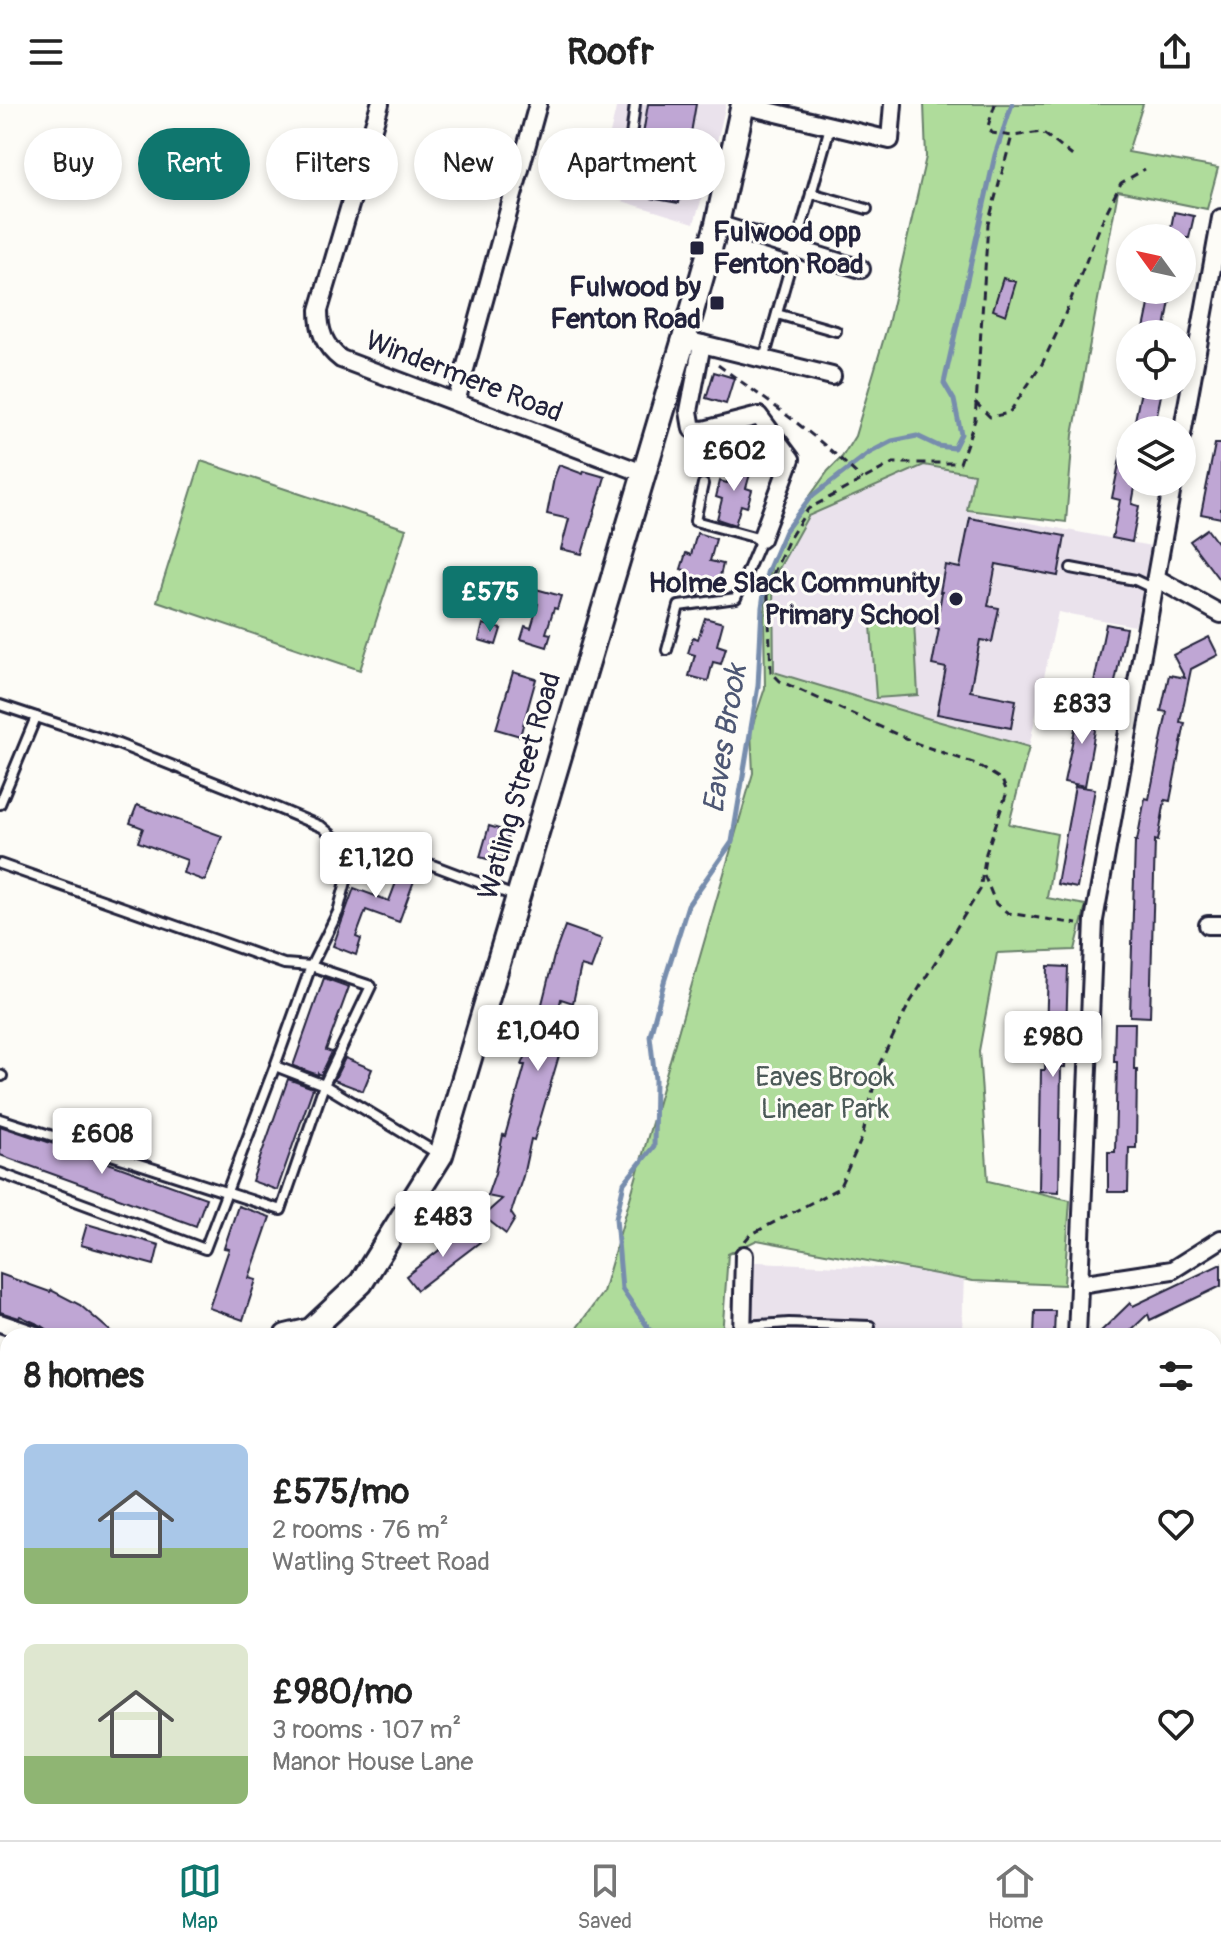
<!DOCTYPE html>
<meta charset="utf-8">
<style>
body{margin:0;font-family:Pangolin,sans-serif;background:#f2f2f2;color:#222;height:100vh;display:flex;flex-direction:column;font-size:30px;white-space:nowrap}
*{box-sizing:border-box;margin:0}
p{font-size:26px;color:#767676}
.icon{flex:none;width:44px;height:44px;fill:none;stroke:currentColor;stroke-width:2;stroke-linecap:round;stroke-linejoin:round}
.map{position:relative;flex:1;overflow:hidden}
.drawer{position:absolute;left:0px;top:1224px;width:1222px;height:512px;display:flex;flex-direction:column;background:#fff;border-radius:24px 24px 0 0;box-shadow:0 4px 12px #0003}
.drawer>*{flex:none}
.banner{position:absolute;left:24px;top:24px;width:800px;height:72px;display:flex;gap:16px}
.needle{width:52px;rotate:303deg}
.controls{position:absolute;left:1116px;top:120px;display:grid;gap:16px}
.controls a{display:grid;place-items:center;width:80px;height:80px;border-radius:50%;background:#fff;box-shadow:0 4px 12px #0003;font-size:40px}
.price{position:absolute;translate:-50% -68px;padding:0 18px;border-radius:8px;background:#fff;color:#222;font-size:26px;line-height:52px;filter:drop-shadow(0 2px 4px #0008)}
.price::after{content:'';position:absolute;left:50%;top:48px;width:24px;height:18px;margin-left:-12px;background:inherit;clip-path:polygon(0 0,100% 0,50% 100%)}
.price.on{background:#0f766e;color:#fff}
ul{padding:0;list-style:none}
li{display:flex;align-items:center;gap:24px;height:200px;padding:0 24px}
li span{display:grid;place-items:center;flex:none;width:224px;height:160px;border-radius:12px;color:#555}
li>.icon{margin-inline-start:auto}
span .icon{width:96px;height:96px;fill:#fffc;stroke-width:1}
li b{font-size:34px}
h2{display:flex;justify-content:space-between;align-items:center;height:96px;padding:0 24px;font-size:34px}
.chip{padding:0 28px;border-radius:36px;background:#fff;box-shadow:0 4px 12px #0003;font-size:28px;line-height:72px}
.chip.on{background:#0f766e;color:#fff}
header{display:flex;justify-content:space-between;align-items:center;height:104px;padding:0 24px;background:#fff;font-size:36px;font-weight:800}
.tab-bar{display:flex;justify-content:space-around;align-items:center;height:112px;border-top:2px solid #e0e0e0;background:#fff;font-size:22px;color:#767676}
.tab-bar a{display:grid;justify-items:center;gap:4px}
.tab-bar .on{color:#0f766e}
.map>svg:first-child{display:block}
</style>
<header><svg class="icon" aria-label="menu" viewBox="0 0 24 24"><path d="M4 6h16M4 12h16M4 18h16"/></svg>Roofr<svg class="icon" aria-label="share" viewBox="0 0 24 24"><path d="M12 15V3M7 8l5-5 5 5M5 13v7h14v-7"/></svg></header>
<div class="map">
<svg width="1221" height="1736" viewBox="0 0 1221 1736">
<rect width="100%" height="100%" fill="#fdfcf7"/>
<filter id="ink" filterUnits="userSpaceOnUse"><feTurbulence type="fractalNoise" baseFrequency=".0125" numOctaves="2"/><feDisplacementMap in="SourceGraphic" scale="16" xChannelSelector="R" yChannelSelector="G"/><feConvolveMatrix kernelMatrix="1 2 1 2 8 2 1 2 1" color-interpolation-filters="sRGB"/></filter>
<g filter="url(#ink)">
<g fill="#eae2ec">
<polygon points="617,0 726,0 708,75 694,119 596,89"/>
<polygon points="924,360 974,370 967,407 1151,442 1135,522 1058,508 1029,643 930,615 774,567 771,482 773,475 808,412 813,408"/>
<polygon points="736,1157 964,1168 962,1232 742,1232"/>
<polygon points="720,1728 1030,1728 1029,1736 729,1736"/>
</g>
<g fill="#afdc9b" stroke="#687f6b" stroke-width="2">
<polygon points="924,0 1143,0 1128,48 1218,64 1207,105 1118,87 1073,331 1066,418 967,406 974,370 924,361 808,412 773,475 774,568 930,615 1029,643 1009,720 1057,730 1047,794 1086,801 1075,846 997,849 979,947 988,1077 1070,1096 1064,1181 973,1177 757,1136 728,1150 722,1232 571,1232 603,1188 753,669 751,626 765,584 764,514 771,463 785,427 828,367 842,353 855,332 888,220 926,53"/>
<polygon points="201,357 406,425 360,566 157,497"/>
<polygon points="914,518 918,591 876,594 871,521"/>
</g>
<g fill="none" stroke-linecap="round" stroke-linejoin="round">
<g stroke="#778dad" stroke-width="5">
<polyline points="654,1232 622,1185 616,1114 624,1079 654,1042 655,975 650,932 664,878 688,801 732,738 758,582 762,503 767,469 785,427 809,395 869,349 892,337 917,332 938,342 954,344 961,330 954,296 944,279 995,51 1012,0"/>
<polyline points="388,1736 394,1728"/>
</g>
</g>
<g fill="#bfa6d4" stroke="#22223b" stroke-width="2">
<polygon points="648,0 696,0 679,99 633,91"/>
<polygon points="1174,108 1194,112 1189,134 1169,134"/>
<polygon points="1003,174 1016,178 1006,211 993,206"/>
<polygon points="1152,186 1172,186 1164,229 1144,225"/>
<polygon points="714,268 734,274 726,300 706,294"/>
<polygon points="1142,282 1163,282 1156,315 1148,314 1146,326 1133,326"/>
<polygon points="1124,335 1130,336 1130,378 1136,378 1132,400 1139,402 1132,438 1112,434 1120,396 1112,394"/>
<polygon points="1215,340 1221,340 1221,414 1201,410"/>
<polygon points="733,358 752,363 746,384 752,386 747,403 741,401 735,421 717,415 722,395 716,393 720,377 727,379"/>
<polygon points="559,361 583,370 584,367 605,373 582,450 561,445 569,415 547,410 554,374"/>
<polygon points="970,414 1065,432 1058,472 996,460 988,502 999,504 992,538 980,536 970,587 1016,596 1011,624 937,610 946,564 932,561 939,525 936,524 942,488 940,488 945,461 960,464"/>
<polygon points="1207,425 1221,444 1221,478 1190,437"/>
<polygon points="697,429 716,435 710,457 723,460 718,480 705,476 699,492 682,487 688,467 681,465 686,449 691,451"/>
<polygon points="536,485 561,492 557,505 554,504 546,529 551,530 547,543 521,535 525,522 531,524 538,500 532,498"/>
<polygon points="705,514 723,519 717,541 726,544 721,560 713,558 708,577 689,572 695,551 688,549 693,533 698,535"/>
<polygon points="483,520 501,525 496,541 479,536"/>
<polygon points="1106,520 1126,524 1110,603 1090,598"/>
<polygon points="1209,533 1218,551 1191,565 1180,618 1185,619 1170,697 1165,696 1158,737 1155,736 1150,913 1130,912 1135,737 1137,737 1145,694 1149,695 1167,608 1161,607 1169,571 1185,574 1173,551"/>
<polygon points="513,568 536,575 520,632 496,625"/>
<polygon points="1080,601 1099,604 1085,682 1064,678"/>
<polygon points="1075,682 1095,685 1077,784 1057,780"/>
<polygon points="137,701 222,732 205,777 183,769 187,756 138,738 143,724 130,719"/>
<polygon points="489,722 509,728 501,759 480,753"/>
<polygon points="372,745 419,763 399,818 366,806 356,833 361,835 356,851 333,842 354,784 389,797 398,773 366,761"/>
<polygon points="565,822 602,835 591,865 581,862 573,899 561,895 550,942 561,945 534,1036 531,1035 523,1072 511,1109 515,1115 506,1130 483,1112 502,1095 487,1092 495,1069 503,1031 505,1032 525,961 522,961 535,928 554,852"/>
<polygon points="1048,862 1068,863 1065,963 1061,963 1059,1088 1039,1087 1041,966 1045,966"/>
<polygon points="324,874 349,883 326,946 332,948 321,971 318,969 318,971 293,962"/>
<polygon points="1115,919 1135,919 1134,965 1137,965 1136,1044 1129,1044 1128,1088 1108,1088 1108,1048 1115,1048 1117,958 1114,958"/>
<polygon points="345,954 372,965 363,987 334,976"/>
<polygon points="288,975 313,984 277,1086 252,1077"/>
<polygon points="0,1022 72,1046 206,1094 196,1122 0,1051"/>
<polygon points="238,1102 270,1113 249,1174 256,1176 243,1216 209,1204 229,1145 224,1144"/>
<polygon points="87,1120 159,1141 154,1161 81,1141"/>
<polygon points="469,1123 480,1138 417,1186 406,1172"/>
<polygon points="1221,1160 1221,1182 1150,1216 1148,1210 1125,1232 1096,1232 1130,1199 1133,1202"/>
<polygon points="0,1170 50,1188 51,1186 80,1201 116,1232 57,1232 42,1222 20,1212 19,1214 0,1208"/>
<polygon points="1035,1207 1055,1207 1054,1232 1034,1232"/>
</g>
<g fill="none" stroke-linecap="round" stroke-linejoin="round">
<g stroke="#22223b" stroke-width="14">
<g id="lane">
<polyline points="626,73 635,0"/>
<polyline points="811,89 867,105"/>
<polyline points="777,210 836,227"/>
<polyline points="764,255 830,23"/>
<polyline points="1071,464 1135,476 1154,485"/>
<polyline points="667,546 679,502 736,494 761,435 695,417 703,380"/>
<polyline points="0,601 118,640 239,688 322,723 347,744 348,770 338,808 311,862 284,860 0,760"/>
<polyline points="0,700 36,613"/>
<polyline points="377,740 517,793"/>
<polyline points="0,971 2,972"/>
<polyline points="0,1015 281,1106 324,981 371,882 311,862 275,962"/>
<polyline points="0,1069 205,1145 275,962 324,981 440,1051"/>
<polyline points="744,1222 789,1219 870,1222"/>
<polyline points="1214,1621 1221,1625"/>
<polyline points="672,1728 681,1736"/>
<polyline points="745,1728 753,1736"/>
<polyline points="878,1736 879,1728"/>
<polyline points="953,1736 954,1728"/>
<polyline points="991,1736 991,1728"/>
</g>
</g>
<g stroke="#22223b" stroke-width="22">
<g id="street">
<path d="M380,0L319,206C319,227 324,242 341,255L643,369"/>
<polyline points="743,1 890,36 893,0"/>
<polyline points="717,120 861,165"/>
<polyline points="694,238 832,272"/>
<polyline points="702,240 689,307 692,325 704,326 759,312 791,355 761,435"/>
<polyline points="456,298 538,0"/>
<polyline points="1182,330 1221,114"/>
<polyline points="1156,474 1221,510"/>
<polyline points="1208,821 1221,821"/>
<polyline points="1079,1180 1172,1166 1221,1135"/>
<polyline points="0,1219 38,1232"/>
<polyline points="742,1232 744,1151"/>
<polyline points="1077,1232 1094,816 1173,378"/>
<polyline points="1214,1418 1221,1425"/>
<polyline points="0,1685 8,1679"/>
<polyline points="202,1736 210,1728"/>
<polyline points="1057,1736 1058,1728"/>
</g>
</g>
<g stroke="#22223b" stroke-width="28">
<g id="secondary">
<polyline points="286,1232 311,1226 361,1179 441,1051 684,235 717,120 743,0"/>
<polyline points="0,1448 8,1442"/>
<polyline points="498,1728 501,1736"/>
<polyline points="515,1728 522,1736"/>
</g>
</g>
<g stroke="#22223b" stroke-width="34">
<g id="highway">
<polyline points="1214,1711 1221,1706"/>
<polyline points="1183,1736 1193,1728"/>
</g>
</g>
<g stroke="#22223b" stroke-width="3" stroke-dasharray="8 6" stroke-linecap="butt">
<polyline points="995,0 988,22 992,29 1012,32 1042,28 1075,54"/>
<path d="M718,261C768,297 818,332 862,375"/>
<polyline points="975,298 990,313 1009,309 1042,260 1061,220 1103,115 1121,79 1145,65"/>
<polyline points="984,771 996,800 1008,809 1077,820"/>
<polyline points="745,1137 750,1131 839,1084 862,1034 878,963 908,902 980,786 986,749 1007,688 1002,676 976,660 918,640 780,577 771,568 768,490 770,477 789,435 808,405 893,359 960,359 975,316 988,120 1012,32"/>
<polyline points="1022,1728 1022,1736"/>
</g>
<use href="#lane" stroke="#fdfcf7" stroke-width="8"/>
<use href="#street" stroke="#fdfcf7" stroke-width="16"/>
<use href="#secondary" stroke="#fdfcf7" stroke-width="22"/>
<use href="#highway" stroke="#f8e281" stroke-width="28"/>
</g>
</g>
<g fill="#22223b" stroke="#fdfcf7" stroke-width="3">
<rect x="689" y="136" width="16" height="16" rx="4"/>
<rect x="709" y="191" width="16" height="16" rx="4"/>
<circle cx="956" cy="495" r="8"/>
</g>
<g text-anchor="middle" dominant-baseline="central" stroke-width="6" stroke-linejoin="round" paint-order="stroke">
<g font-size="28" font-weight="bold" fill="#22223b" stroke="#fdfcf7" text-anchor="end">
<text x="713" y="128" text-anchor="start">Fulwood opp<tspan x="713" dy="32">Fenton Road</tspan></text>
<text x="701" y="183">Fulwood by<tspan x="701" dy="32">Fenton Road</tspan></text>
<text x="940" y="479">Holme Slack Community<tspan x="940" dy="32">Primary School</tspan></text>
</g>
<g font-size="28" fill="#22223b" stroke="#fdfcf7">
<text transform="translate(464 273) rotate(21)">Windermere Road</text>
<text transform="translate(520 682) rotate(-74)">Watling Street Road</text>
</g>
<g font-size="28" fill="#4c5a58" stroke="#fdfcf7">
<text x="825" y="973">Eaves Brook<tspan x="825" dy="32">Linear Park</tspan></text>
</g>
<g font-size="30" font-style="italic" fill="#4d5774" stroke="#fdfcf7">
<text transform="translate(725 635) rotate(-81)">Eaves Brook</text>
</g>
</g>
</svg>
<div class="controls">
<a><svg class="needle" viewBox="-14 -14 28 28"><path d="M0-13l5 13h-10z" fill="#e53935"/><path d="M0 13l5-13h-10z" fill="#767676"/></svg></a>
<a><svg class="icon" aria-label="locate" viewBox="0 0 24 24"><circle cx="12" cy="12" r="6"/><path d="M12 2v4M12 18v4M2 12h4M18 12h4"/></svg></a>
<a><svg class="icon" aria-label="layers" viewBox="0 0 24 24"><path d="M12 4l9 5-9 5-9-5zM3 14l9 5 9-5"/></svg></a>
</div>
<b class="price" style="left:734px;top:389px">£602</b>
<b class="price on" style="left:490px;top:530px">£575</b>
<b class="price" style="left:1082px;top:642px">£833</b>
<b class="price" style="left:376px;top:796px">£1,120</b>
<b class="price" style="left:538px;top:969px">£1,040</b>
<b class="price" style="left:1053px;top:975px">£980</b>
<b class="price" style="left:102px;top:1072px">£608</b>
<b class="price" style="left:443px;top:1155px">£483</b>
<div class="banner">
<a class="chip">Buy</a>
<a class="chip on">Rent</a>
<a class="chip">Filters</a>
<a class="chip">New</a>
<a class="chip">Apartment</a>
</div>
<section class="drawer">
<h2>8 homes<svg class="icon" aria-label="filters" viewBox="0 0 24 24"><path d="M4 7h16M4 17h16"/><circle cx="9" cy="7" r="2"/><circle cx="15" cy="17" r="2"/></svg></h2>
<ul>
<li><span style="background:linear-gradient(#a9c7e8 65%,#8fb573 0)"><svg class="icon" aria-label="home" viewBox="0 0 24 24"><path d="M3 11l9-7 9 7M6 9v11h12V9"/></svg></span><div><b>£575/mo</b><p>2 rooms · 76 m²</p><p>Watling Street Road</p></div><svg class="icon" aria-label="heart" viewBox="0 0 24 24"><path d="M12 20l-8-8c-3-5 5-10 8-4 3-6 11-1 8 4z"/></svg></li>
<li><span style="background:linear-gradient(#dfe7d0 70%,#8fb573 0)"><svg class="icon" aria-label="home" viewBox="0 0 24 24"><path d="M3 11l9-7 9 7M6 9v11h12V9"/></svg></span><div><b>£980/mo</b><p>3 rooms · 107 m²</p><p>Manor House Lane</p></div><svg class="icon" aria-label="heart" viewBox="0 0 24 24"><path d="M12 20l-8-8c-3-5 5-10 8-4 3-6 11-1 8 4z"/></svg></li>
</ul>
</section>
</div>
<nav class="tab-bar">
<a class="on"><svg class="icon" aria-label="map" viewBox="0 0 24 24"><path d="M3 6l6-2 6 2 6-2v14l-6 2-6-2-6 2zM9 4v14M15 6v14"/></svg>Map</a>
<a><svg class="icon" aria-label="saved" viewBox="0 0 24 24"><path d="M7 4h10v16l-5-4-5 4z"/></svg>Saved</a>
<a><svg class="icon" aria-label="home" viewBox="0 0 24 24"><path d="M3 11l9-7 9 7M6 9v11h12V9"/></svg>Home</a>
</nav>
